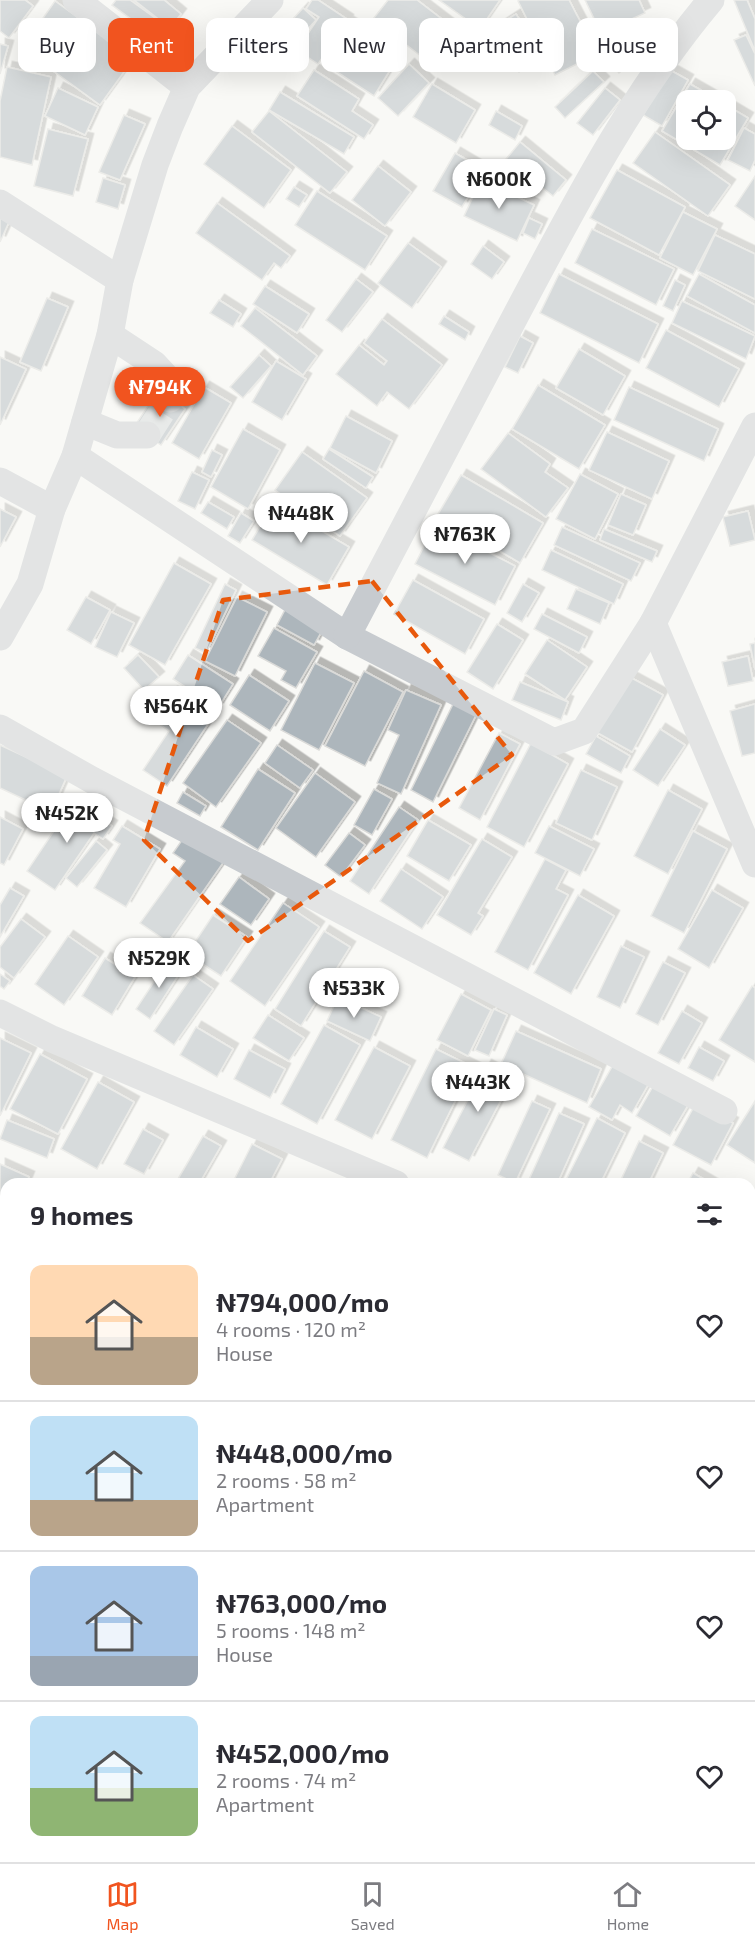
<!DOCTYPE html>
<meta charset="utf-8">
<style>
body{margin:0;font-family:"Exo 2",sans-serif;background:#f7f7f7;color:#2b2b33;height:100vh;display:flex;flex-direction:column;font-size:22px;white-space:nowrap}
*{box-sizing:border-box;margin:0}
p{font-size:20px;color:#7c7c81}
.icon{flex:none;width:33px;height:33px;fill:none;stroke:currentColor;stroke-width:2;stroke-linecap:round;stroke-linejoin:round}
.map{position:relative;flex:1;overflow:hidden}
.details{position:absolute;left:0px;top:1178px;width:756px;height:686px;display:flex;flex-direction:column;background:#fff;border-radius:18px 18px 0 0;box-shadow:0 6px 24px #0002}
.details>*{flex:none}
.banner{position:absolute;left:18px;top:18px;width:720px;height:54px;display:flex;gap:12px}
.buttons{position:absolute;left:676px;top:90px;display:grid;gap:12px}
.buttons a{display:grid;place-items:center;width:60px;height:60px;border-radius:12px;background:#fff;box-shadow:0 6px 24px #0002;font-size:30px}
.price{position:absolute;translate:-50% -51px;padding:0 14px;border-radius:21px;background:#fff;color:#222;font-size:20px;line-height:39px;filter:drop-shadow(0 2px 3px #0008)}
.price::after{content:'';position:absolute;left:50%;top:36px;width:18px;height:14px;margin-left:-9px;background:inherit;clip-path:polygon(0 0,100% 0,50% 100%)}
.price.selected{background:#f1541f;color:#fff}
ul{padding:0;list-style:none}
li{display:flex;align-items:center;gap:18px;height:150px;padding:0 30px}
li+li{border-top:2px solid #e1e1e2}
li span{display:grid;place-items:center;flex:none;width:168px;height:120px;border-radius:12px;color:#555}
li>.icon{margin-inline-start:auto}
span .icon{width:72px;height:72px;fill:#fffc;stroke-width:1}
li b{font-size:26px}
h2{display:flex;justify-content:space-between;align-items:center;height:72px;padding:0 30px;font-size:26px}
.pill{padding:0 21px;border-radius:12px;background:#fff;box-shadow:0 6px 24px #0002;font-size:21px;line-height:54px}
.pill.selected{background:#f1541f;color:#fff}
.tab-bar{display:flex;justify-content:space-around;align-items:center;height:84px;border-top:2px solid #e1e1e2;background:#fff;font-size:16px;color:#7c7c81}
.tab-bar a{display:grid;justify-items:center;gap:3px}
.tab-bar .selected{color:#f1541f}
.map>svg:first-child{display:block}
</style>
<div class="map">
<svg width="755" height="1862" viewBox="0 0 755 1862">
<defs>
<filter id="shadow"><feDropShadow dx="5.5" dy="-5.5" stdDeviation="0" flood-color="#0004"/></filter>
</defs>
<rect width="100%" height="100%" fill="#f9f9f6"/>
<g fill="#adb6bc" stroke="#dbdbd9" stroke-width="1.5" filter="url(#shadow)">
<polygon points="0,0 25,0 33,6 9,38 0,31"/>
<polygon points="116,0 130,0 184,39 175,51 112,5"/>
<polygon points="134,0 164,0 181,14 170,28"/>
<polygon points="312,0 318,0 348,20 318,64 297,50 319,17 306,9"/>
<polygon points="388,0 417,0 465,37 439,70 373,19"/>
<polygon points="439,0 500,0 480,29"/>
<polygon points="520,0 569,0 597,54 555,75 518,1"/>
<polygon points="585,0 639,0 645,13 601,33"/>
<polygon points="734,0 747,0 755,19 755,51"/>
<polygon points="55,1 134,58 100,105 22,48"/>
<polygon points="303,8 316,20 274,66 261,54"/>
<polygon points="516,14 543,57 519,72 492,30"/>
<polygon points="348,22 400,54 374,96 323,63"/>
<polygon points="643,33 649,43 635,52 629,41"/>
<polygon points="746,35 755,54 755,86 734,40"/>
<polygon points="602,41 625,68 619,73 596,46"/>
<polygon points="622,41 634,55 622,65 611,50"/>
<polygon points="0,44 8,46 0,74"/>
<polygon points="409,64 429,83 398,116 378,98"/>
<polygon points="7,67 51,77 32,165 0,157 0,101"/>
<polygon points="314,70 359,99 352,111 373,125 364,139 297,96"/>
<polygon points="670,70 688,80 662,126 643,115"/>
<polygon points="593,71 604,82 565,118 555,107"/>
<polygon points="432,84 475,110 456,143 413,117"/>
<polygon points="690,84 718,100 687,100 687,140 726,140 726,105 748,118 720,165 662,131"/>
<polygon points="58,88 98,107 85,135 45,116"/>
<polygon points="605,88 620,100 593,135 577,123"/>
<polygon points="280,92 354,137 344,154 269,110"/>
<polygon points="269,111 347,172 330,193 252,132"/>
<polygon points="496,111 522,126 515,140 489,125"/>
<polygon points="124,115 145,124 120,180 99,172"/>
<polygon points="232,126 291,170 264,208 204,164"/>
<polygon points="744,128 755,134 755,160 750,171 728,160"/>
<polygon points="48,129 88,139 73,196 34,186"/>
<polygon points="655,132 730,185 708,216 633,163"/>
<polygon points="520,142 566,180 553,196 539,185 531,195 498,169"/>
<polygon points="455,153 484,170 462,207 433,191"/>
<polygon points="378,166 411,192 385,226 352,200"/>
<polygon points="617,170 685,207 659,255 590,218"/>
<polygon points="755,176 755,220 735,206"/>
<polygon points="103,178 125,185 118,209 96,202"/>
<polygon points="481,180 534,205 517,241 464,216"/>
<polygon points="294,187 307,195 299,207 286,199"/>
<polygon points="317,191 387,236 365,270 295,225"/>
<polygon points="217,203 290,256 281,268 274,263 262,280 196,233"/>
<polygon points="683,212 717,229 693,275 660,258"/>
<polygon points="0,218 9,222 0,242"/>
<polygon points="529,218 542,224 535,239 523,233"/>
<polygon points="592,229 674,269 656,305 575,263"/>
<polygon points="715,235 755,254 755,299 698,271"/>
<polygon points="408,243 441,267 412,308 378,283"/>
<polygon points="483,246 504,262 492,279 471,264"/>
<polygon points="559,274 658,324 639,363 540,313"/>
<polygon points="699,274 755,305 755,333 687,296"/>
<polygon points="356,279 373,292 342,332 326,320"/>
<polygon points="675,280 685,285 673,311 663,306"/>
<polygon points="265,286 309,314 297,333 253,304"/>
<polygon points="47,298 68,307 41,371 20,362"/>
<polygon points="219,300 241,314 233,327 210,313"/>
<polygon points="682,301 755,336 746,359 672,323"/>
<polygon points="255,308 317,356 303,375 241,326"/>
<polygon points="444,316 469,332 465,340 439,324"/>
<polygon points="382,319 442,365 409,409 387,392 377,406 336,374 359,345 384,365 387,361 364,343"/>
<polygon points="666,330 739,369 719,407 646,368"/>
<polygon points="520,336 533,343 518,373 505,367"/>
<polygon points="579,349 625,376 603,415 556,388"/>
<polygon points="259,355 271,366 243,398 230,387"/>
<polygon points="0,357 26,369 0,425"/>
<polygon points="276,361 306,379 282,420 252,402"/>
<polygon points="538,385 605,425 579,469 512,429"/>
<polygon points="204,387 231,403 199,459 172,443"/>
<polygon points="629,387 718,429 704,461 614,420"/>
<polygon points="158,391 185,409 161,445 134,427"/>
<polygon points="346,416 392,441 376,473 330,448"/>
<polygon points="243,429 280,450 248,509 211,487"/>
<polygon points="607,432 669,461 652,499 589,470"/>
<polygon points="508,433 550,464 545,472 568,488 546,517 481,469"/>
<polygon points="329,449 373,477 366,488 323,459"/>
<polygon points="212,450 222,455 211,477 202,472"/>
<polygon points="302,452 367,498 340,536 275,490"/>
<polygon points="192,472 209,480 195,509 178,501"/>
<polygon points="580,474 618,494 595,539 556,519"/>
<polygon points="461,475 543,523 520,563 438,514"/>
<polygon points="621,494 646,505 633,535 608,525"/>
<polygon points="208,502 234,517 227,529 201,513"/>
<polygon points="274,503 349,547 327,585 252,540"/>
<polygon points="0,509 16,517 0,547"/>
<polygon points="748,511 755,540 730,546 723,517"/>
<polygon points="241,513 254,521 240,543 228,536"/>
<polygon points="435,525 515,566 495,605 415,564"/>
<polygon points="562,527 640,563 631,581 554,545"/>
<polygon points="604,529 657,551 652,562 600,540"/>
<polygon points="551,550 623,584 614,604 542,570"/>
<polygon points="174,563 211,584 165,665 129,645"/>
<polygon points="413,580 484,619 465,654 394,614"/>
<polygon points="225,584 236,590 206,653 195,648"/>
<polygon points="523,584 539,593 522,622 507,613"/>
<polygon points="576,589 609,603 600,624 567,609"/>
<polygon points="86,597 110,610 91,644 67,630"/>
<polygon points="237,597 267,612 235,676 205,661"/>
<polygon points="287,606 324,627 314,645 277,625"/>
<polygon points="111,612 134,623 117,657 95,647"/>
<polygon points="542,614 587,637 579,653 534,629"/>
<polygon points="497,624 523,640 493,689 467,672"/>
<polygon points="274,628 317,652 296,688 281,680 286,671 258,656"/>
<polygon points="547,640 587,667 565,700 525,674"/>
<polygon points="755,643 755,669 750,644"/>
<polygon points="138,655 159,677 144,690 124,668"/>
<polygon points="188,655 233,684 218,708 173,679"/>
<polygon points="748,656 753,681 728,686 722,662"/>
<polygon points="315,663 354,683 319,750 281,730"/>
<polygon points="364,671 403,692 365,766 325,746"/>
<polygon points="249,675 289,701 270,731 230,705"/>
<polygon points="626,675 663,695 632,752 596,732"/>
<polygon points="520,682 568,702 561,720 512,700"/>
<polygon points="406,690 441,705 401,794 377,783 399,735 388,730"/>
<polygon points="172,692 212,718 167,786 143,770 169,731 154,720"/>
<polygon points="456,698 479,709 433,802 411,790"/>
<polygon points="755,704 755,753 742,756 730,711"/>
<polygon points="227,720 261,743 216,807 183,783"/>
<polygon points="660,729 685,745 658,786 633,770"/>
<polygon points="499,733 520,744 480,820 459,808"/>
<polygon points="596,736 630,756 621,773 586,754"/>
<polygon points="531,743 568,764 524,847 487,827"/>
<polygon points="0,745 67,776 51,812 0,788"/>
<polygon points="277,745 313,770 300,788 265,763"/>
<polygon points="258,769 295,793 258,850 221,827"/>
<polygon points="581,770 617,787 592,840 556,823"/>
<polygon points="315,773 355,802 316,857 276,828"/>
<polygon points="374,789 392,799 372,835 354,825"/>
<polygon points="668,790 702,809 668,874 634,856"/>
<polygon points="183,792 206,806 200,816 177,803"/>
<polygon points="74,801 112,826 103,839 94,833 55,890 27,871"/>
<polygon points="399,807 418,820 369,894 350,881"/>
<polygon points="0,817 23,829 4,865 0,863"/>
<polygon points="428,820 471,845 449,881 407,856"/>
<polygon points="122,826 160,849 126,907 94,888 120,844 113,840"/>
<polygon points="549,826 594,849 580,876 535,853"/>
<polygon points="693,831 727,849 684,933 651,916"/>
<polygon points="187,833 225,860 168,942 140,923 185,861 173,853"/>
<polygon points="349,833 365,845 341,877 325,865"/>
<polygon points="482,839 512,857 478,913 483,916 471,935 437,915"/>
<polygon points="96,841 107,850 77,887 66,878"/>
<polygon points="545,859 566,870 556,889 568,895 528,970 495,952"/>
<polygon points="401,869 443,897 422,929 380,901"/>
<polygon points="239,877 269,899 251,925 220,904"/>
<polygon points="10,888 24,896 0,937 0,905"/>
<polygon points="712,890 743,908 709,968 678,949"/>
<polygon points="578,895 614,916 571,994 534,973"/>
<polygon points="283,903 319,927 265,1006 230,981"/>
<polygon points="213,915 247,937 221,976 187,954"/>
<polygon points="21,919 45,937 14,978 0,967 0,947"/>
<polygon points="324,931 350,947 301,1026 275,1009"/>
<polygon points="68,936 98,957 64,1005 35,984"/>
<polygon points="621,946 644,957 620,1008 597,997"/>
<polygon points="105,958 135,977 112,1015 82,996"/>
<polygon points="169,959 183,968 150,1019 136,1009"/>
<polygon points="663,962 685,973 658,1025 636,1014"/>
<polygon points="0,974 10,981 4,989 0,986"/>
<polygon points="193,975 213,989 174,1045 154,1031"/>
<polygon points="752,986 755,988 755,1062 719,1040"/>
<polygon points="461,994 491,1010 468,1056 437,1040"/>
<polygon points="338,997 381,1017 370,1041 327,1021"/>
<polygon points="494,1009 507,1015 489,1056 475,1050"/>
<polygon points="682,1011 702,1023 679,1064 658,1053"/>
<polygon points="268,1015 304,1038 289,1061 253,1038"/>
<polygon points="324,1025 360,1045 317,1124 281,1104"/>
<polygon points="196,1027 233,1049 217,1077 180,1055"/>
<polygon points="516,1031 601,1069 587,1103 501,1064"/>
<polygon points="0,1038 31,1053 0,1116"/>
<polygon points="374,1047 410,1066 372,1139 335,1120"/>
<polygon points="699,1047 724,1061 713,1081 688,1068"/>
<polygon points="436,1049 477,1069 466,1092 461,1089 427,1158 391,1140"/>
<polygon points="249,1050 285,1069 270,1098 234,1079"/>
<polygon points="40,1054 87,1079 58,1134 10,1109"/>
<polygon points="486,1065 512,1079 469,1161 443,1148"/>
<polygon points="613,1065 648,1085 632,1113 620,1105 612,1120 589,1107"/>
<polygon points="656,1081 690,1102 670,1136 636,1116"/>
<polygon points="98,1082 134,1102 97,1169 61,1149"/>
<polygon points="532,1101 550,1109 515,1183 498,1175"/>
<polygon points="755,1101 755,1163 727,1145"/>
<polygon points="696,1103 733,1123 711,1165 673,1145"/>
<polygon points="559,1113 584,1124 557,1184 527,1184"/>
<polygon points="597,1118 625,1133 600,1184 564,1184"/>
<polygon points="7,1120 54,1139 47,1158 0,1139"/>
<polygon points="143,1129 163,1140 144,1174 124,1164"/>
<polygon points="203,1136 221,1146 199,1184 175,1184"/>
<polygon points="639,1141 663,1153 648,1184 619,1184"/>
<polygon points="252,1144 282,1159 269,1184 232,1184"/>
<polygon points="0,1164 29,1177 26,1184 6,1184 6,1225 0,1238"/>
<polygon points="693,1173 712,1184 687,1184"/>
<polygon points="750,1197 755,1199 755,1216 750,1227"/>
<polygon points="755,1233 755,1292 750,1303 750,1244"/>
<polygon points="0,1321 6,1324 6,1361 0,1372"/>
<polygon points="6,1368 6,1399 0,1395 0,1378"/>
<polygon points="752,1382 755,1383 755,1425 750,1423"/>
<polygon points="0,1407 6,1410 6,1433 0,1430"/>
<polygon points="750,1435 755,1436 755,1463 750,1462"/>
<polygon points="0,1445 6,1448 6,1466 0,1477"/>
<polygon points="750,1466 755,1468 755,1492 750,1490"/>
<polygon points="6,1502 6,1547 0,1543 0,1513"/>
<polygon points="750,1504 755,1505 755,1545 750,1543"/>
<polygon points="6,1642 6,1679 0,1676 0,1653"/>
<polygon points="6,1744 6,1779 5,1780 0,1776 0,1754"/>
<polygon points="0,1839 6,1843 6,1857 10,1857 7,1862 0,1862"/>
</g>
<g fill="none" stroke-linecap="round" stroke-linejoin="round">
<polyline stroke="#d3d8da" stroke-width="27" stroke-dasharray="27 14" stroke-linecap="butt" points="147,435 170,399"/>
<g stroke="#c7cbcf" stroke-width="27">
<polyline points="76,0 187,87"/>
<polyline points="0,203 120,280"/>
<polyline points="110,335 154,364 166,377 170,399"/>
<polyline points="85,422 117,435 147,435"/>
<polyline points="755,426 653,623 755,864"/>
<polyline points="75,456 347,636 554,742 584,731 653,623"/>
<polyline points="0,481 52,509"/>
<path d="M347,636C403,529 460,422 516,315C574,206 631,95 711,0"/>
<polyline points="0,637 30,584 52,509 75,456 110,335 120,280 155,165 170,126 187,87 270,0"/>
<polyline points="0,728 92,780 724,1111"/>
<polyline points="0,1013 52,1039 396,1184"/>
<polyline points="0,1291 6,1294"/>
<polyline points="750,1337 755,1339"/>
<polyline points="0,1578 6,1581"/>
<polyline points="750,1635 755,1628"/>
<polyline points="0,1811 6,1813"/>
<polyline points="237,1857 274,1862"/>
<polyline points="347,1862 349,1857"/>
<polyline points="666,1862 667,1857"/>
<polyline points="730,1862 755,1858"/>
</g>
</g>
<path d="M0 0H755V1862H0ZM372,581L512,755L248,941L144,840L223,600Z" fill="#f9f9f6" fill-opacity=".55" fill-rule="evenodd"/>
<path fill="none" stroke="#e8590c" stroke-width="4.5" stroke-dasharray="12 8" stroke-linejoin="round" d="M372,581L512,755L248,941L144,840L223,600Z"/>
</svg>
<div class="buttons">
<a><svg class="icon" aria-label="locate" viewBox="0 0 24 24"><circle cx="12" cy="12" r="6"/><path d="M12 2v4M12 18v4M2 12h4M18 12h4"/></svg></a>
</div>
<b class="price" style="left:499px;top:210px">₦600K</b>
<b class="price selected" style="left:160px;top:418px">₦794K</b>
<b class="price" style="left:301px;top:544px">₦448K</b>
<b class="price" style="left:465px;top:565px">₦763K</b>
<b class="price" style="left:176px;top:737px">₦564K</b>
<b class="price" style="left:67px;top:844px">₦452K</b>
<b class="price" style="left:159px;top:989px">₦529K</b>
<b class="price" style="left:354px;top:1019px">₦533K</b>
<b class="price" style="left:478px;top:1113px">₦443K</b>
<div class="banner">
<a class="pill">Buy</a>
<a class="pill selected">Rent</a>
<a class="pill">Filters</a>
<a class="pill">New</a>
<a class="pill">Apartment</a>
<a class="pill">House</a>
</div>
<section class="details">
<h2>9 homes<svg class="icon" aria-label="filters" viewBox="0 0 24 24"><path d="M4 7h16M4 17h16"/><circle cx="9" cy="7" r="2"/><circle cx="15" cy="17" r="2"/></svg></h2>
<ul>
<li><span style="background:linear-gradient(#ffd9b3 60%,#b9a48a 0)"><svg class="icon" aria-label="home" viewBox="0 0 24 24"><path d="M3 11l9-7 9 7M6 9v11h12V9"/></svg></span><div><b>₦794,000/mo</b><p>4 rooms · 120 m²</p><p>House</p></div><svg class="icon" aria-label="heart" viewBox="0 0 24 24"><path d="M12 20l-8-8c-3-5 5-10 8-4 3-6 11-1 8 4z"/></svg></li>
<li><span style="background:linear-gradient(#bfe0f5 70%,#b9a48a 0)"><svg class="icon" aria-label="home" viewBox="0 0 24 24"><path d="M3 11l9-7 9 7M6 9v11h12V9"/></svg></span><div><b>₦448,000/mo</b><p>2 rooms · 58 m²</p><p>Apartment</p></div><svg class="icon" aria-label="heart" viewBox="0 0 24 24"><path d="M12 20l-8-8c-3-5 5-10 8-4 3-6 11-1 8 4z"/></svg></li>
<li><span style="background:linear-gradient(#a9c7e8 75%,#9aa5b1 0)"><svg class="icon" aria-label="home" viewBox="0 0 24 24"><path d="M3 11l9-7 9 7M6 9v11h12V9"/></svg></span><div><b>₦763,000/mo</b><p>5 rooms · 148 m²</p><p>House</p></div><svg class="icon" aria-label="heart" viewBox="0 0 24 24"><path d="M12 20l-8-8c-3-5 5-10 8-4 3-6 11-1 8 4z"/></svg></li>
<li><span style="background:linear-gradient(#bfe0f5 60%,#8fb573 0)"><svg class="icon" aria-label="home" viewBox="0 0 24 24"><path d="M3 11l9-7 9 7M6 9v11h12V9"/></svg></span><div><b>₦452,000/mo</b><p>2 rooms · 74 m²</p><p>Apartment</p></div><svg class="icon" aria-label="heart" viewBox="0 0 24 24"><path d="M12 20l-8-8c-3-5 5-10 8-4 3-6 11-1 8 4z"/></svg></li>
</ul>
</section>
</div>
<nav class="tab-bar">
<a class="selected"><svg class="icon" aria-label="map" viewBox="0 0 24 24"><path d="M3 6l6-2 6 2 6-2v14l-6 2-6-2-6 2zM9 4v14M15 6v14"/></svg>Map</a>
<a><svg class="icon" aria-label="saved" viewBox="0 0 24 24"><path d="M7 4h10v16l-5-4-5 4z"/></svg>Saved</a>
<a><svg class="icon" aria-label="home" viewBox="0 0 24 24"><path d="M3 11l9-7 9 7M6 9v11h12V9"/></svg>Home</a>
</nav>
